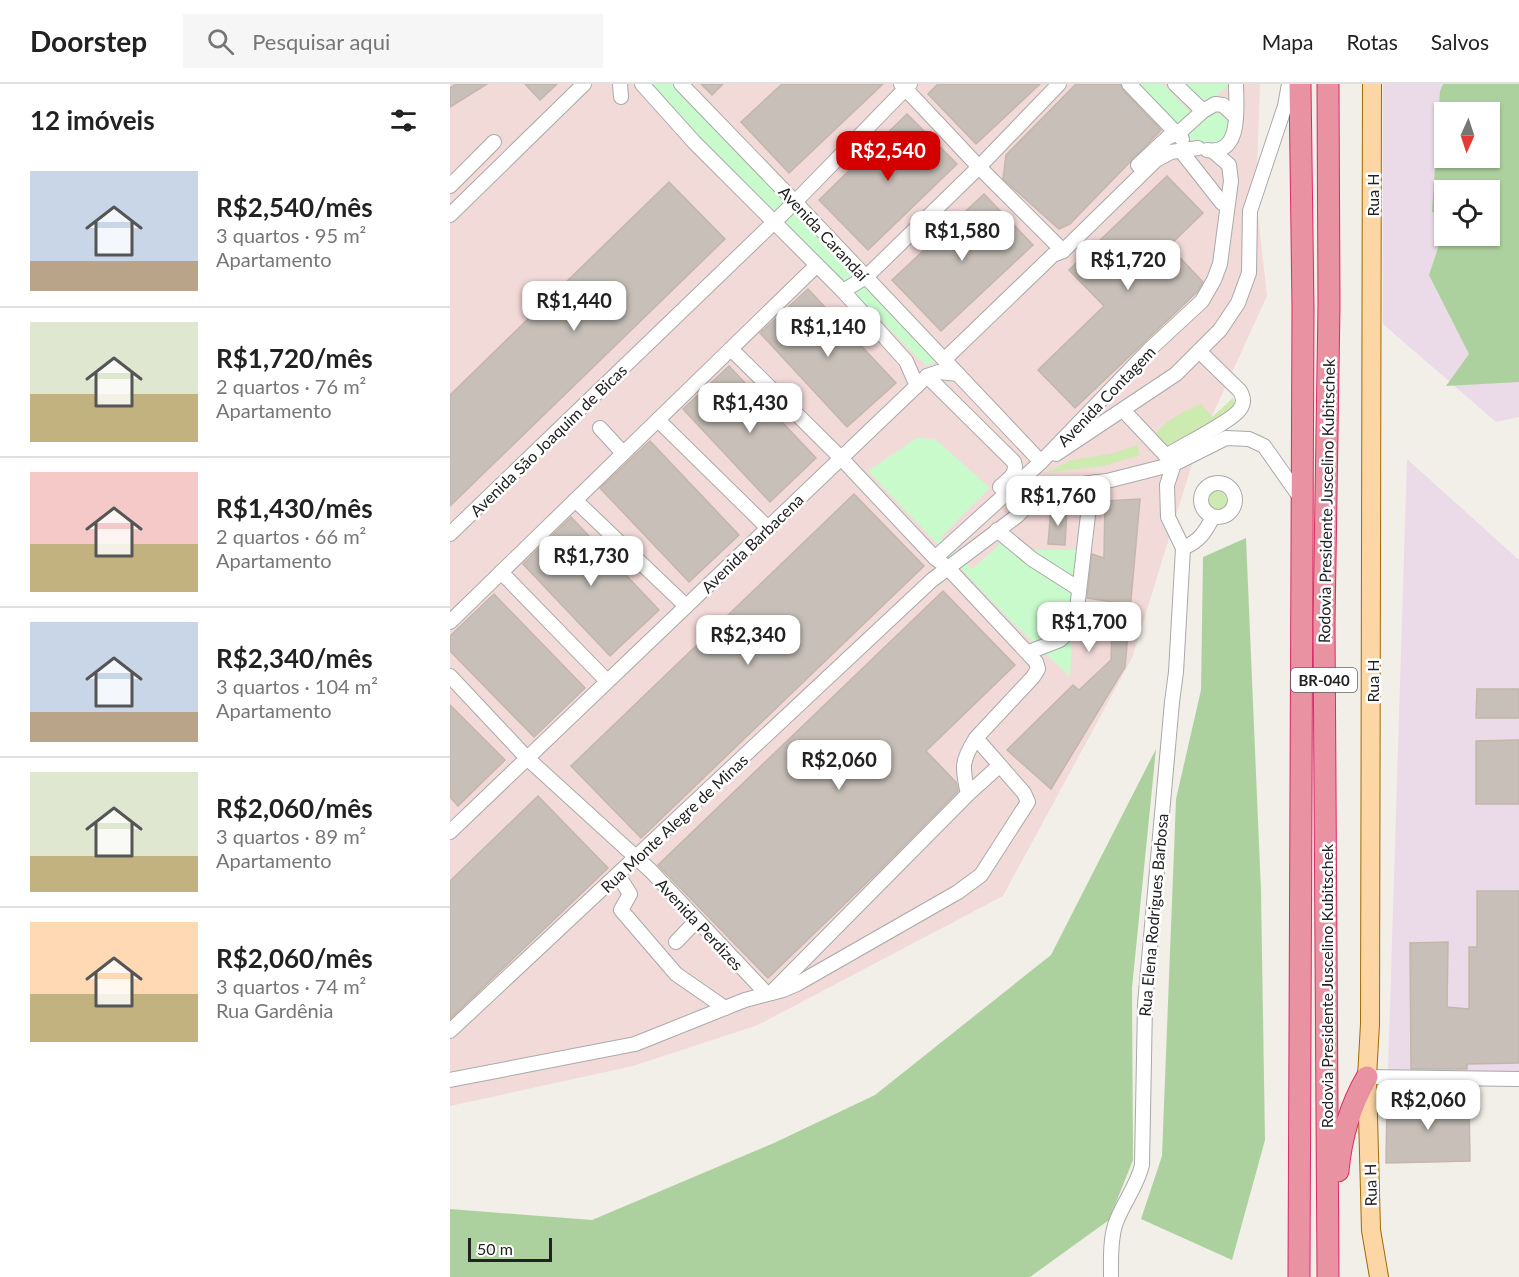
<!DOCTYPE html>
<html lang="pt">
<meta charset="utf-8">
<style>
body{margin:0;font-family:Lato,sans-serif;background:#f6f6f6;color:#222;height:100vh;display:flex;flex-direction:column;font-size:22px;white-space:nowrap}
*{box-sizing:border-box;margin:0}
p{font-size:20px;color:#767676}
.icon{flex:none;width:33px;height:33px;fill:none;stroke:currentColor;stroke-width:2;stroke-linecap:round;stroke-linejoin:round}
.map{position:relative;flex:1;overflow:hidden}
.side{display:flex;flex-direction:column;background:#fff;width:450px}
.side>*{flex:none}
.needle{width:39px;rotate:183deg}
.tools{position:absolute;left:984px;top:18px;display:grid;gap:12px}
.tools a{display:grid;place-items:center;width:66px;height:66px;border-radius:0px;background:#fff;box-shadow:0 2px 4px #0004;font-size:30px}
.scale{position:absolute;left:18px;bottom:15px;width:84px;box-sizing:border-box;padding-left:6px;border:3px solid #222;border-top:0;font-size:16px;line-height:21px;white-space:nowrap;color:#222;-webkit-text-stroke:4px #fff;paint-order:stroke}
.price{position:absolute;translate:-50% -51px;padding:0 14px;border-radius:12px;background:#fff;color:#222;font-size:20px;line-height:39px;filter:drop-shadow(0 2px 3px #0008)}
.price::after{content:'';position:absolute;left:50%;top:36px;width:18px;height:14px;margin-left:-9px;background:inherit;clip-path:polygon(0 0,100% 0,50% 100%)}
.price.on{background:#d40000;color:#fff}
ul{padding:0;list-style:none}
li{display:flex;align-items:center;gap:18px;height:150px;padding:0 30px}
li+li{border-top:2px solid #e0e0e0}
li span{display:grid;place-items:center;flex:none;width:168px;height:120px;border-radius:0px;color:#555}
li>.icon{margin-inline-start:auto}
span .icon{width:72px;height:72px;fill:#fffc;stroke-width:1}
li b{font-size:26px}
h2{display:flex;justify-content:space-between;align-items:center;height:72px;padding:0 30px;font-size:26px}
header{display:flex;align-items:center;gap:36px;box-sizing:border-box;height:84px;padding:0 30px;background:#fff;border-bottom:2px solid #e0e0e0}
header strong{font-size:28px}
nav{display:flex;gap:33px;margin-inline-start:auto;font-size:21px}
.search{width:420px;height:54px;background:#f6f6f6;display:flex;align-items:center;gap:15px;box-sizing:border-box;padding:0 21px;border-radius:0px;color:#767676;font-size:22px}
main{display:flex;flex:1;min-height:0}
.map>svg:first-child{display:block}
</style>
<header>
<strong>Doorstep</strong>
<div class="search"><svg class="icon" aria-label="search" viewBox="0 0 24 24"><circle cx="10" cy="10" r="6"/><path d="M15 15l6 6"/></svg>Pesquisar aqui</div>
<nav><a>Mapa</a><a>Rotas</a><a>Salvos</a></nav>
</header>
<main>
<section class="side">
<h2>12 imóveis<svg class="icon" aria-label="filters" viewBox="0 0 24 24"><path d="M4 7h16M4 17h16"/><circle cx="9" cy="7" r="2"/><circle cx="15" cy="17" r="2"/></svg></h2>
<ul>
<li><span style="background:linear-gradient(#c9d6e8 75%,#b9a48a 0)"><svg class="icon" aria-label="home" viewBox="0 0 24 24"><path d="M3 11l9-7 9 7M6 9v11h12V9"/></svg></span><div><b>R$2,540/mês</b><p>3 quartos · 95 m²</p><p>Apartamento</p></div></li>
<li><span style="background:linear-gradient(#dfe7d0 60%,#c2b280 0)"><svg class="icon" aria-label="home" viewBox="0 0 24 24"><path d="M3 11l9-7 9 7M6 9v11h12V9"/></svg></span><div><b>R$1,720/mês</b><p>2 quartos · 76 m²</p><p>Apartamento</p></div></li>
<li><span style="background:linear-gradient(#f6c9c9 60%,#c2b280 0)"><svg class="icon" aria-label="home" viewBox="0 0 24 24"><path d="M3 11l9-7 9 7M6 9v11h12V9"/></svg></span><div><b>R$1,430/mês</b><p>2 quartos · 66 m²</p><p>Apartamento</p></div></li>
<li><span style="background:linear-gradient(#c9d6e8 75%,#b9a48a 0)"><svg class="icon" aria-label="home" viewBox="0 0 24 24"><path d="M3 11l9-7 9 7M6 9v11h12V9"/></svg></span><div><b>R$2,340/mês</b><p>3 quartos · 104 m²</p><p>Apartamento</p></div></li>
<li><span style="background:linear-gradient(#dfe7d0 70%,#c2b280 0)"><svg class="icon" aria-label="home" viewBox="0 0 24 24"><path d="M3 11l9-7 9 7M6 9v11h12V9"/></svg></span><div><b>R$2,060/mês</b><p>3 quartos · 89 m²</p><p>Apartamento</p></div></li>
<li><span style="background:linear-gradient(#ffd9b3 60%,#c2b280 0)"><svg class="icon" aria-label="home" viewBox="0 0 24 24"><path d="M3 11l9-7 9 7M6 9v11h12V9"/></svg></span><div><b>R$2,060/mês</b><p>3 quartos · 74 m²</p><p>Rua Gardênia</p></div></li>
</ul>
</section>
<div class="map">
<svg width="1069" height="1193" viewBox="0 0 1069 1193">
<rect width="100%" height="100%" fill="#f2efe9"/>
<polygon fill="#f2dad9" points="0,0 810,0 806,113 817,212 746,367 682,574 553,812 308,941 183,982 0,1022"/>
<g fill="#ebdbe8" fill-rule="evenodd">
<path d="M933,0H1069V333L1046,338L933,240ZM994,28H1040V74H994ZM994,106H1040V152H994Z"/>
<polygon points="957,375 1069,476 1069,987 938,987"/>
</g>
<g fill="#cdebb0">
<path d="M783,314L786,323L726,360L709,361L705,353C710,338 737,326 751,320L762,333Z"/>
<polygon points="687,361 690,371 653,382 595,389 621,376 660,370"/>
<circle cx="767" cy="417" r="10"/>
</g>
<g fill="#add19e" fill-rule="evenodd">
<path d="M993,0H1069V298L996,302L1019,270L979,191L994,146V152H1040V106H994V131L982,128L990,7ZM994,28H1040V74H994Z"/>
<polygon points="796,454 811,807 815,1056 782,1176 691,1135 712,1072 726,715 751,606 753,473"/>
<polygon points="706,665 682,904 683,1076 659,1136 580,1193 0,1193 0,1125 142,1136 324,1059 425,1011 601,871"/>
</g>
<g fill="#c8facc">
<polygon points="198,0 226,0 486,276 483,280 476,281 469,275"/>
<polygon points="687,0 713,0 741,29 763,28 776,31 781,44 776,57 759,61 740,56"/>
<polygon points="728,0 780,0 762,16 744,17"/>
<polygon points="467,354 485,355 540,404 491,453 522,485 558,453 582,466 627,466 620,593 561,537 418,387"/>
</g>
<g fill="#c7bfb8" stroke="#c4b6ab" stroke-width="1.5">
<polygon points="6,0 37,0 0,23 0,4"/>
<polygon points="75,0 107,0 90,16"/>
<polygon points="251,0 273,0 262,11"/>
<polygon points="332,0 433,0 339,89 291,38"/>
<polygon points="488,0 590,0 526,60 478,10"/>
<polygon points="626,0 670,0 673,6 711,46 620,140 609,145 553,95 556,71"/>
<polygon points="457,30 507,80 418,166 369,116"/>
<polygon points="717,92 753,129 719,162 753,198 747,208 625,324 588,286 654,222 619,186"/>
<polygon points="219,98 275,155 0,422 0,311"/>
<polygon points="534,110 583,161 491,247 442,196"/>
<polygon points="358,205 446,299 397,343 310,249"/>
<polygon points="279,282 366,374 320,418 233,325"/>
<polygon points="200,357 289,451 239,498 150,404"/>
<polygon points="404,410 474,482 191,754 121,682"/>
<polygon points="690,415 675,583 601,705 557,666 623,601 629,606 661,576 663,518 637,514 642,470 654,474 655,417"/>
<polygon points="601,424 617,425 615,461 598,460"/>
<polygon points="121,433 209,526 160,572 73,480"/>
<polygon points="493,507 565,581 476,667 506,698 508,707 433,783 318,894 208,781"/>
<polygon points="44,510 135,604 84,653 0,567 0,552"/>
<polygon points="1027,605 1069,605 1069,634 1026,634"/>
<polygon points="0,621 55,676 8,722 0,713"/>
<polygon points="1069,656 1069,720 1026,720 1026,657"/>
<polygon points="88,712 158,784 0,935 0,797"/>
<polygon points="1027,807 1069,807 1069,979 1017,980 1017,985 961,985 960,859 998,858 997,923 1019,925 1019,863 1027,863"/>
<polygon points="937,1016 1019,1016 1020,1077 936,1079"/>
</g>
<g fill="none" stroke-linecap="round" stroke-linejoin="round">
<g stroke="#a9a9a9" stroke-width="16">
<g id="minor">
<polyline points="170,0 171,13"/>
<polyline points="192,0 244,58 393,207 456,277 467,302"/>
<polyline points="231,0 345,118 591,378"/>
<polyline points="451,0 529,83 613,167"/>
<polyline points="679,0 732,55"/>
<polyline points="725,0 753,27"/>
<path d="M757,66C793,72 786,21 786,0"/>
<polyline points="731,67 772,119"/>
<polyline points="688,81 717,54 732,46 753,27 765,20 773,21 786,33"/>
<polyline points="0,102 44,58"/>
<polyline points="0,131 134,0"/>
<polyline points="393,207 416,193 529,83 609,0"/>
<polyline points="495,275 603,171 613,167 706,76 721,68 748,64"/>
<path d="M477,292L564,378C568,390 558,395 550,403"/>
<polyline points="673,326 722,378"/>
<polyline points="208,336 318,444"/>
<polyline points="150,344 173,369"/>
<polyline points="606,370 726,290 770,246 788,219 799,189 800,127 835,22 839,0"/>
<path d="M716,372C730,363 784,336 790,325C795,318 793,313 790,307L749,267"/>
<circle cx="768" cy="416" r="17"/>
<polyline points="125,416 236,522"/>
<polyline points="547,446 582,475 629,505"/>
<polyline points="0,450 345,118 460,0"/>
<path d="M733,464C750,457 755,448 763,433"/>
<polyline points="485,474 591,378 699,266 752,217 764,196 770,180 781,97 779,81 763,67"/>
<polyline points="51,488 157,597"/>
<polyline points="0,538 367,181"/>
<polyline points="579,568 610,556 625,542 640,414 645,398"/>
<polyline points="0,592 77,674 201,787 316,909"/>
<path d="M518,710C512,684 511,677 526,654"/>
<polyline points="0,748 477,292 489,288 508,290"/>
<polyline points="168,791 180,810 171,826 226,890 275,924"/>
<polyline points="226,858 247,836"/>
<polyline points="321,909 518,710 549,682"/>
<polyline points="0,947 482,496 567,432 585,414 592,410 607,403 657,397 724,380 776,354 799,355 814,362 852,416"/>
<polyline points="917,993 1069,995"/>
<polyline points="0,996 185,960 295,916 333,906 347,900 508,808 531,791 578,718 574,709 526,654 583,593 588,585 586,578 497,483 485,474 391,374 281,265"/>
<path d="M661,1193C661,1176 660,1158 665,1141C672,1120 687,1103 692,1081L695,920L722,618L726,588L733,464L718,433L717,401L724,380"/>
</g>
</g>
<g stroke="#a06b00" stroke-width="20">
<polyline id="major" points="922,0 920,940 917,993 921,1146 929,1193"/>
</g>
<g stroke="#dc2a67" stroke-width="23">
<g id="highway">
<path d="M888,1087C891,1054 900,1022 917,993"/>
<polyline points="849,1193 853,224 850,0"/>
<polyline points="878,1193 874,540 879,221 878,0"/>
</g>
</g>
<use href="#minor" stroke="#fff" stroke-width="14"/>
<use href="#major" stroke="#fcd6a4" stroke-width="18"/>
<use href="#highway" stroke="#e892a2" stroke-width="21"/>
</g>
<g text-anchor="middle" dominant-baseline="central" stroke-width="5" stroke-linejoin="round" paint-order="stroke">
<rect fill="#fff" stroke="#646464" stroke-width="1.5" x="841" y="584" width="66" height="24" rx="4.5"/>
<g font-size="15" font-weight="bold" fill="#222">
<text x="874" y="596">BR-040</text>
</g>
<g font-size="16" fill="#222" stroke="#fff">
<text transform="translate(922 111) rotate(-90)">Rua H</text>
<text transform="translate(374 149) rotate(47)">Avenida Carandaí</text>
<text transform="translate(656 312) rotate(-46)">Avenida Contagem</text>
<text transform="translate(98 356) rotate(-44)">Avenida São Joaquim de Bicas</text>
<text transform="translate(876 417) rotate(-89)">Rodovia Presidente Juscelino Kubitschek</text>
<text transform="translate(302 459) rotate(-44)">Avenida Barbacena</text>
<text transform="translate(922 597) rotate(-90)">Rua H</text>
<text transform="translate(224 739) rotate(-43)">Rua Monte Alegre de Minas</text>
<text transform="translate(703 831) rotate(-85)">Rua Elena Rodrigues Barbosa</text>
<text transform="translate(250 840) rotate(47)">Avenida Perdizes</text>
<text transform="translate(876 902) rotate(-90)">Rodovia Presidente Juscelino Kubitschek</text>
<text transform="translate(920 1101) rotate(-91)">Rua H</text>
</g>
</g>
</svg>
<div class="tools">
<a><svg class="needle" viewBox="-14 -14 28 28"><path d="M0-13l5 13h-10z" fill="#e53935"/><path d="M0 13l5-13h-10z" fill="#767676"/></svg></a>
<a><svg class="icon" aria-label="locate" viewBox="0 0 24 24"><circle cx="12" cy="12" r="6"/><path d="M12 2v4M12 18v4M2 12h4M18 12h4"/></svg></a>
</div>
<div class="scale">50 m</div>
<b class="price on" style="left:438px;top:98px">R$2,540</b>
<b class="price" style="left:512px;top:178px">R$1,580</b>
<b class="price" style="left:678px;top:207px">R$1,720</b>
<b class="price" style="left:124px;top:248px">R$1,440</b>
<b class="price" style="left:378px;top:274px">R$1,140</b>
<b class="price" style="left:300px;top:350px">R$1,430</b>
<b class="price" style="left:608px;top:443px">R$1,760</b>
<b class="price" style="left:141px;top:503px">R$1,730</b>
<b class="price" style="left:639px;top:569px">R$1,700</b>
<b class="price" style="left:298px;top:582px">R$2,340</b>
<b class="price" style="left:389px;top:707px">R$2,060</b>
<b class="price" style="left:978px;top:1047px">R$2,060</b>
</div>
</main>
